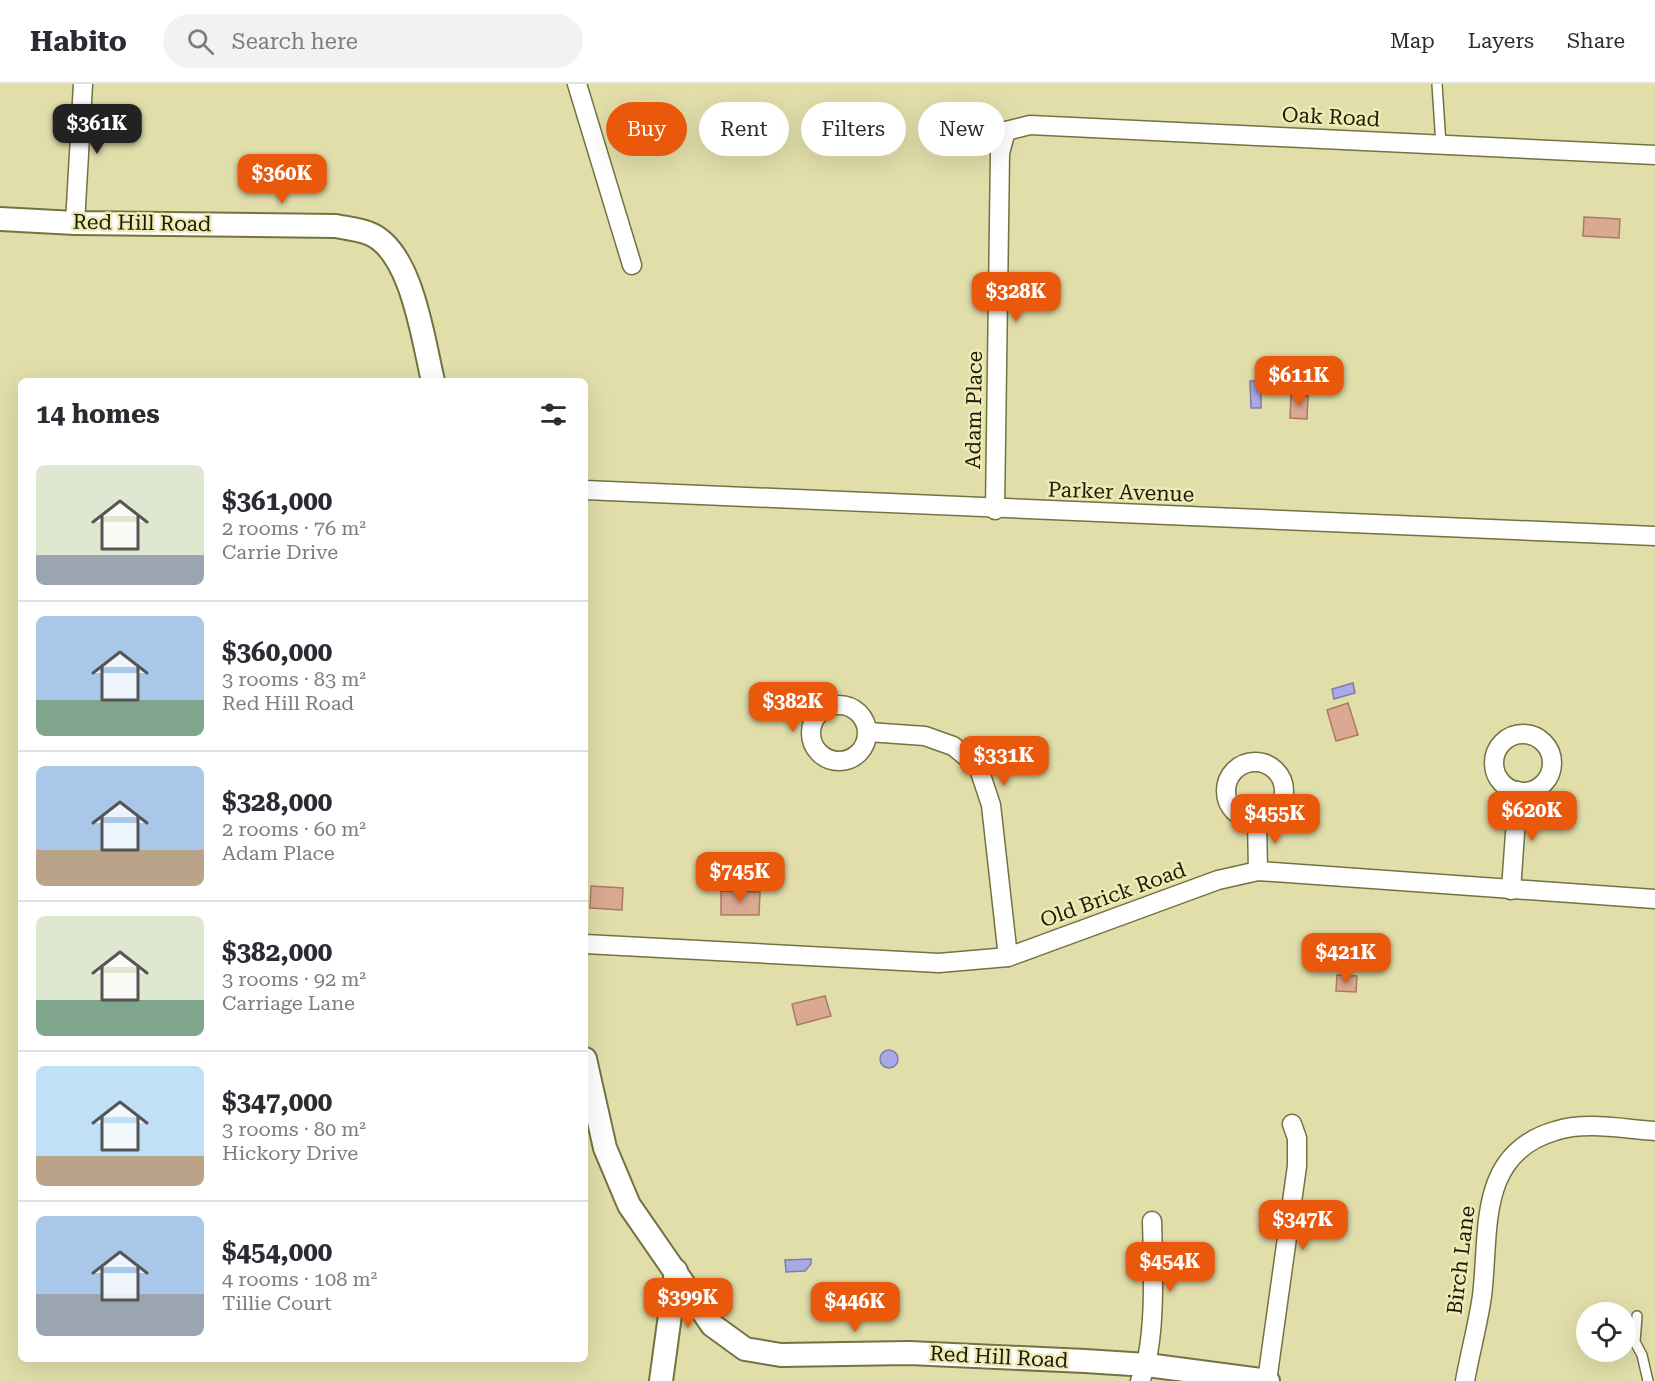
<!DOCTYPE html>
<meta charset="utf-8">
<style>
body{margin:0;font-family:"Roboto Serif",serif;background:#f2f2f3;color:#2b2b33;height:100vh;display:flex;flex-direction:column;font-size:22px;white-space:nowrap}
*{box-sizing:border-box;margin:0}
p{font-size:20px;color:#7c7c81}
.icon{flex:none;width:33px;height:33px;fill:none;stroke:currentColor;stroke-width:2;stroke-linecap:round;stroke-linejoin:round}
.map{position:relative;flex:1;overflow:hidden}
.side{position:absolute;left:18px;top:294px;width:570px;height:984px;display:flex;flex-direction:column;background:#fff;border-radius:9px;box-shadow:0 6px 24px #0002}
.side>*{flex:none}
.guide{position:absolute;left:606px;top:18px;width:570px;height:54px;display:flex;gap:12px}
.fabs{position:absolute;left:1576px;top:1218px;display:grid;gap:12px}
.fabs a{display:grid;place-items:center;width:60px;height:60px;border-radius:50%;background:#fff;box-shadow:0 6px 24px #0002;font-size:30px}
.price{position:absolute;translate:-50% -51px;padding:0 14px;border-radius:12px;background:#ea580c;color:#fff;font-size:20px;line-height:39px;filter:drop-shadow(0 2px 3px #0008)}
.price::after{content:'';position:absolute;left:50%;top:36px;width:18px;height:14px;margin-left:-9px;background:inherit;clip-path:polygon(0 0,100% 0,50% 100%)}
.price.current{background:#222;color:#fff}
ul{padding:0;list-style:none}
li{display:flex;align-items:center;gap:18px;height:150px;padding:0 18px}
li+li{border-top:2px solid #e1e1e2}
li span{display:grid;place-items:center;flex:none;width:168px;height:120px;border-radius:9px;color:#555}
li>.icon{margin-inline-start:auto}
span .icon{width:72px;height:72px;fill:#fffc;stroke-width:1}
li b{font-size:26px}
h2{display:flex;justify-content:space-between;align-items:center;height:72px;padding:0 18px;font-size:26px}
.chip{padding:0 21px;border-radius:27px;background:#fff;box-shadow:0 6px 24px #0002;font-size:21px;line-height:54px}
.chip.current{background:#ea580c;color:#fff}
header{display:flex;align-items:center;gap:36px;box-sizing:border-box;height:84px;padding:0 30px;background:#fff;border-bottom:2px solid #e1e1e2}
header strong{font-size:28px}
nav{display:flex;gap:33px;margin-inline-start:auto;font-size:21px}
.search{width:420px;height:54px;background:#f2f2f3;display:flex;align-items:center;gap:15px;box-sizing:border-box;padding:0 21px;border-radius:33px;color:#7c7c81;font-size:22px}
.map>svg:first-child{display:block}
</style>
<header>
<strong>Habito</strong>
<div class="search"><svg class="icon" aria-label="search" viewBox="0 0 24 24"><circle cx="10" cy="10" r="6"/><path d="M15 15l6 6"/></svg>Search here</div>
<nav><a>Map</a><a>Layers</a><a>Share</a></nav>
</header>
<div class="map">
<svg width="1655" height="1297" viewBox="0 0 1655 1297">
<rect width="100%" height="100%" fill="#e1deaa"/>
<g fill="#a9a8e9" stroke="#7f7ea5" stroke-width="1.5">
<polygon points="1250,297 1261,297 1261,324 1251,324"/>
<polygon points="1353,599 1355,609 1334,615 1332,605"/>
<circle cx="889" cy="975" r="9"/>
<polygon points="811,1175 811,1180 805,1187 786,1188 785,1176"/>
</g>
<g fill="#dba891" stroke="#ab7a65" stroke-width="1.5">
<polygon points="1584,133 1620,135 1619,154 1583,152"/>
<polygon points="1291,311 1308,312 1307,335 1290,334"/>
<polygon points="1348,619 1358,651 1336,657 1327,626"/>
<polygon points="591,802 623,804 622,826 590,824"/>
<polygon points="721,807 760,808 759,831 721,831"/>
<polygon points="1337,891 1357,892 1356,908 1336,907"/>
<polygon points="825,912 831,932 797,941 792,920"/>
</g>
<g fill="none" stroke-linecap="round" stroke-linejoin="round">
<g stroke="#757241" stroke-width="12">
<g id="service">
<polyline points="1437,0 1441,61"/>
<polyline points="1637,1232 1635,1258 1642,1271 1648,1297"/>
</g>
</g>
<g stroke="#757241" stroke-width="21">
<g id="minor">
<polyline points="577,0 632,181"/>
<polyline points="75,139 83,0"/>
<polyline points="585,406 1655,452"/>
<polyline points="995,426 1000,69 1006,47 1030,41 1655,71"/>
<circle cx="839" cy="649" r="28"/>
<polyline points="868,648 925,652 953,662 978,682 991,721 1008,873"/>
<circle cx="1523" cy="679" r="29"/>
<circle cx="1255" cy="707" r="29"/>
<polyline points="1257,735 1258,787"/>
<polyline points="1511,806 1518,707"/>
<polyline points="585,860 939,879 1008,873 1218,796 1258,787 1655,815"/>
<path d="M1140,1297C1157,1261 1153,1178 1152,1137"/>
<polyline points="1267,1297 1297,1082 1297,1054 1292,1040"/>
<path d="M1465,1297C1470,1269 1478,1240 1482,1212C1490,1148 1476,1070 1555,1047C1586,1037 1623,1045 1655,1047"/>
</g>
</g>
<g stroke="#757241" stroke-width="26">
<g id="tertiary">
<path d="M0,135L75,139L336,142C346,144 358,145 368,149C412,165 423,256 433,297"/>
<polyline points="585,975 605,1064 629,1121 712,1241 745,1265 781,1271 909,1269 1085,1277 1147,1281 1268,1297"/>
<polyline points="661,1297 676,1187"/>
</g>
</g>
<use href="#service" stroke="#fff" stroke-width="9"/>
<use href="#minor" stroke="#fff" stroke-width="18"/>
<use href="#tertiary" stroke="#fff" stroke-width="22"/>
</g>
<g text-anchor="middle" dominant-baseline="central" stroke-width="5" stroke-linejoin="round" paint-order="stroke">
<g font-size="21" fill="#1c1b07" stroke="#eeebb6">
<text transform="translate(1331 33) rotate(3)">Oak Road</text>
<text transform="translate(142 139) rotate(1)">Red Hill Road</text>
<text transform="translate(974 326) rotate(-89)">Adam Place</text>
<text transform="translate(1121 408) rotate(2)">Parker Avenue</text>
<text transform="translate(1113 811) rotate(-20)">Old Brick Road</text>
<text transform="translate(1461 1176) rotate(-83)">Birch Lane</text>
<text transform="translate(999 1273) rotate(3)">Red Hill Road</text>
</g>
</g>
</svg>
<div class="fabs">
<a><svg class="icon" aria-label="locate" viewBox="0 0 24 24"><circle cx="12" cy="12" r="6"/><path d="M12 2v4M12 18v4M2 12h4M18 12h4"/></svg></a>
</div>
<b class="price current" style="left:97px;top:71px">$361K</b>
<b class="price" style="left:282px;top:121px">$360K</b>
<b class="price" style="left:1016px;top:239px">$328K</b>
<b class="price" style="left:1299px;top:323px">$611K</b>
<b class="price" style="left:793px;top:649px">$382K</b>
<b class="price" style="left:1004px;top:703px">$331K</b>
<b class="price" style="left:1532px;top:758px">$620K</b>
<b class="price" style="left:1275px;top:761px">$455K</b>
<b class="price" style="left:740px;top:819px">$745K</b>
<b class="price" style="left:1346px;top:900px">$421K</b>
<b class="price" style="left:1303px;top:1167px">$347K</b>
<b class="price" style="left:1170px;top:1209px">$454K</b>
<b class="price" style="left:688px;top:1245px">$399K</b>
<b class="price" style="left:855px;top:1249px">$446K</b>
<div class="guide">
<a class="chip current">Buy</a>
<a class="chip">Rent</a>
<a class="chip">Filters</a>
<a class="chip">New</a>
</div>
<section class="side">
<h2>14 homes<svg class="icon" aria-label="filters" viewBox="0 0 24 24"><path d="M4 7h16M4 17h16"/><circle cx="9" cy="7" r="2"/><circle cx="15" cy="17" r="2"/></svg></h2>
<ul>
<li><span style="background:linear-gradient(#dfe7d0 75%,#9aa5b1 0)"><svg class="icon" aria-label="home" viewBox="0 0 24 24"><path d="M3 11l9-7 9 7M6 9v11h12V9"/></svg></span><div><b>$361,000</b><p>2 rooms · 76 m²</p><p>Carrie Drive</p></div></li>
<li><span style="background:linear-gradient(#a9c7e8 70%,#7fa58c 0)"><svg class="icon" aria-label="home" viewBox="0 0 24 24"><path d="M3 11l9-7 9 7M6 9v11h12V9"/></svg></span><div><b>$360,000</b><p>3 rooms · 83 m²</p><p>Red Hill Road</p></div></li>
<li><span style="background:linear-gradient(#a9c7e8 70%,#b9a48a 0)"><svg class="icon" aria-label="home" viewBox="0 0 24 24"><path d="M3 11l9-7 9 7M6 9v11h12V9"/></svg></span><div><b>$328,000</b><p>2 rooms · 60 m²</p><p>Adam Place</p></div></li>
<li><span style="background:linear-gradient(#dfe7d0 70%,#7fa58c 0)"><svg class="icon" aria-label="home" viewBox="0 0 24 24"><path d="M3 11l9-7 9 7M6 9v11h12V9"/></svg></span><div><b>$382,000</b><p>3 rooms · 92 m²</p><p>Carriage Lane</p></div></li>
<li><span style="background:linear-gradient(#bfe0f5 75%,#b9a48a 0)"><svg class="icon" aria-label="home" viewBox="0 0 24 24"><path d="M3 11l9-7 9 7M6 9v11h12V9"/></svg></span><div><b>$347,000</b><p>3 rooms · 80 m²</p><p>Hickory Drive</p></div></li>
<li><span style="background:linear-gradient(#a9c7e8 65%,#9aa5b1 0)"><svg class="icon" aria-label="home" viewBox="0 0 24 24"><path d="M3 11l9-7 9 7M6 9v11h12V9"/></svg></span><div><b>$454,000</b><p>4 rooms · 108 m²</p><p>Tillie Court</p></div></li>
</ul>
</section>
</div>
